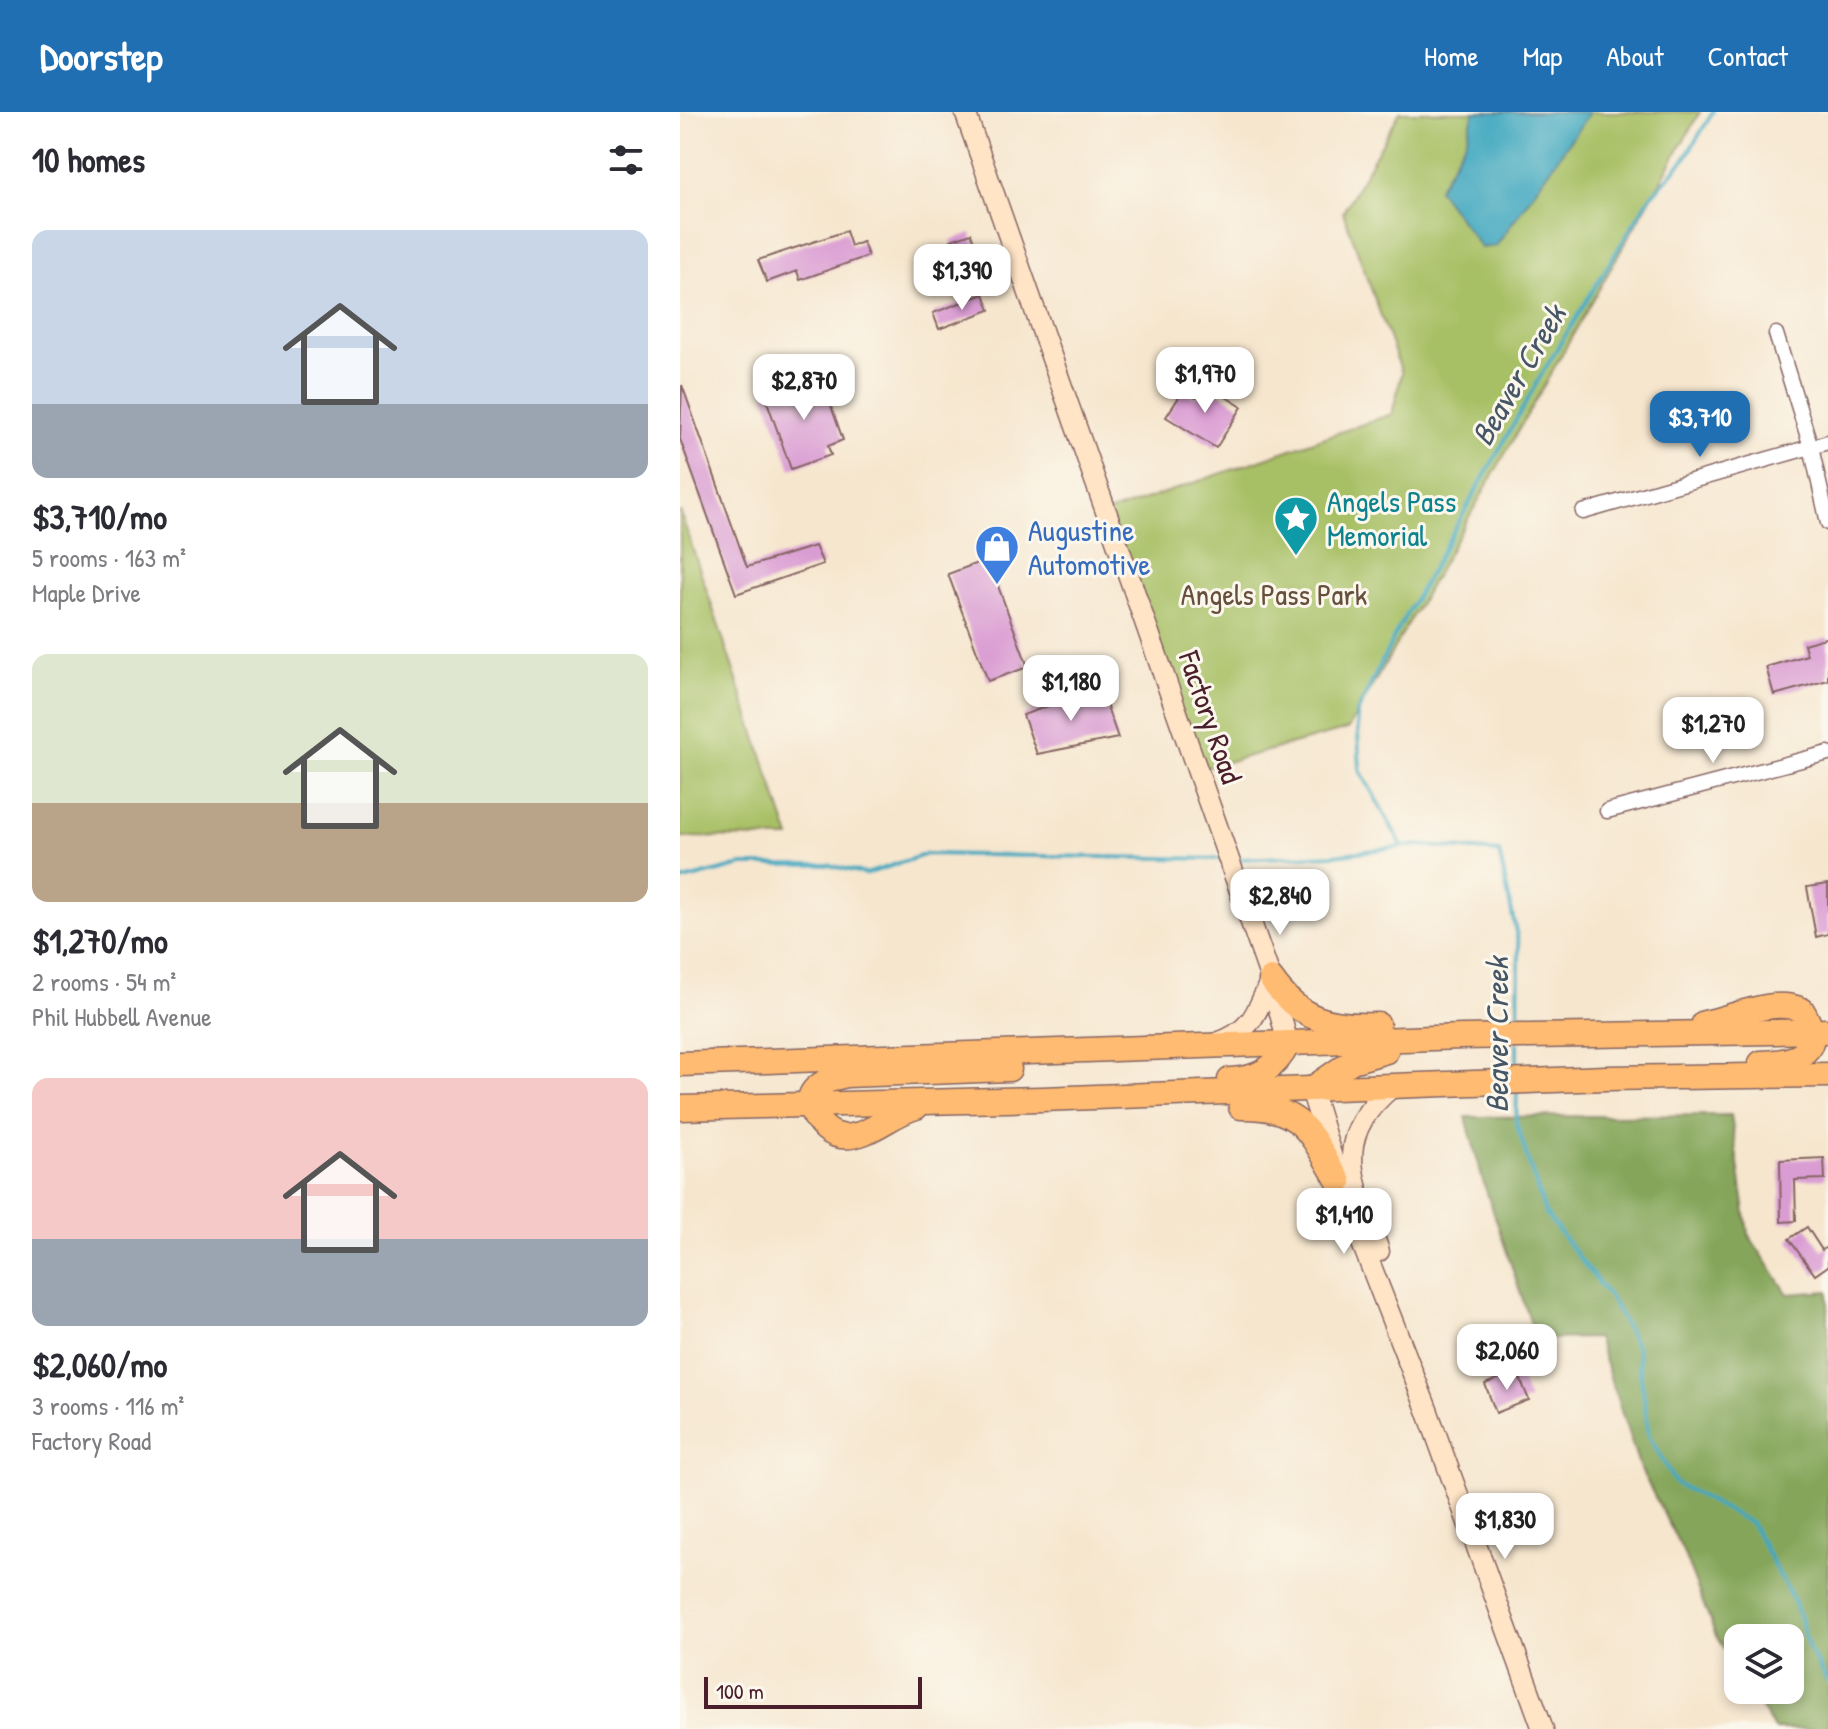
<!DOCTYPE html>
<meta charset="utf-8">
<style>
body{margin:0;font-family:"Patrick Hand",sans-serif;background:#f7f7f7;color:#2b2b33;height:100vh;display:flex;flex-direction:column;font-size:30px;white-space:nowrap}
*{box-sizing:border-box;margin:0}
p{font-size:26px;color:#7c7c81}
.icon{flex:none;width:44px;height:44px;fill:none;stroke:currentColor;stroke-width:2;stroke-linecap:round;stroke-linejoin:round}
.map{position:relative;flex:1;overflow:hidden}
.drawer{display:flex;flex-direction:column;background:#fff;width:680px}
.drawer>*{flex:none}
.fabs{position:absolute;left:1044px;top:1512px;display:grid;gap:16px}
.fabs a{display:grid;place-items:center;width:80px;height:80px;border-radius:16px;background:#fff;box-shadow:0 4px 12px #0003;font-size:40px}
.scale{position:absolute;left:24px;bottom:20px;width:218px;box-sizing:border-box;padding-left:8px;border:4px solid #4a1f2b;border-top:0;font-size:22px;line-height:28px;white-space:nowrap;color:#4a1f2b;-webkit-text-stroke:6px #fbf7ec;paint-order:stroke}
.price{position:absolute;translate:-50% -68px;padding:0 18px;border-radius:16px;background:#fff;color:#222;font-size:26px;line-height:52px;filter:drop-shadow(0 2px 4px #0008)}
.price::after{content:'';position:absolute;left:50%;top:48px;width:24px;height:18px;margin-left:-12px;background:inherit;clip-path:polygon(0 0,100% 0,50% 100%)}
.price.on{background:#1f6fb2;color:#fff}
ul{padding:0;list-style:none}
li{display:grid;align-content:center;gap:16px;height:424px;padding:0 32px}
li span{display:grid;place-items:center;height:248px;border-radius:16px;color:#555}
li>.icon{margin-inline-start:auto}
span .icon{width:144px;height:144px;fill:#fffc;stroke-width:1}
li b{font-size:34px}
h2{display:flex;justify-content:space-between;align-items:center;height:96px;padding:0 32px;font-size:34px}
header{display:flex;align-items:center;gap:48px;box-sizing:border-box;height:112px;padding:0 40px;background:#1f6fb2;color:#fff}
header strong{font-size:38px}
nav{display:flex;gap:44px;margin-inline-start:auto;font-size:28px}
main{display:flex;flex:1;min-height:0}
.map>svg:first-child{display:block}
</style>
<header>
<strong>Doorstep</strong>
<nav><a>Home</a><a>Map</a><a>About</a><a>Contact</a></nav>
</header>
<main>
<section class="drawer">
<h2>10 homes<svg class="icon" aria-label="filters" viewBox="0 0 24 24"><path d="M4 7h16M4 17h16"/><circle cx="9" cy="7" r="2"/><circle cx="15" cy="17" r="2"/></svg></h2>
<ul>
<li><span style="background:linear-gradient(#c9d6e8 70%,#9aa5b1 0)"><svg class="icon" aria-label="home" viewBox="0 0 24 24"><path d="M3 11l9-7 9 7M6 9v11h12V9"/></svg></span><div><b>$3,710/mo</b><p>5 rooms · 163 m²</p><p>Maple Drive</p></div></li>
<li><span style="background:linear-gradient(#dfe7d0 60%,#b9a48a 0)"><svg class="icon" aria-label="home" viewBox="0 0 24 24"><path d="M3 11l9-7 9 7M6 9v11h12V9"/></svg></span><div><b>$1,270/mo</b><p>2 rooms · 54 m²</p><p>Phil Hubbell Avenue</p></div></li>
<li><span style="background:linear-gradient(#f6c9c9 65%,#9aa5b1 0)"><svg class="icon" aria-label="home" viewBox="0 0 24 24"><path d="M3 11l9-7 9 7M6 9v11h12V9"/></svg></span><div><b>$2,060/mo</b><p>3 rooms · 116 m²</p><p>Factory Road</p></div></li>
</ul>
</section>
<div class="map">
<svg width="1148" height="1617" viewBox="0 0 1148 1617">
<rect width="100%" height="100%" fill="#fbf7ec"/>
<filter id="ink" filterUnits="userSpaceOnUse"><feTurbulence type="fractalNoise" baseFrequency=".0125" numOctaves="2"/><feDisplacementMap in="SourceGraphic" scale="16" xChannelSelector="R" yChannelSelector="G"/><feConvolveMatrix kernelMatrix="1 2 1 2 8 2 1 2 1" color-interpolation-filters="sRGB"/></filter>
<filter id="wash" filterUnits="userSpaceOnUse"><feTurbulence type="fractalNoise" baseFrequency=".006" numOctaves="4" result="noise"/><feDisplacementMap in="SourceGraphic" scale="32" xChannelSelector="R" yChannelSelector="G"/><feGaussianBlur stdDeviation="1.8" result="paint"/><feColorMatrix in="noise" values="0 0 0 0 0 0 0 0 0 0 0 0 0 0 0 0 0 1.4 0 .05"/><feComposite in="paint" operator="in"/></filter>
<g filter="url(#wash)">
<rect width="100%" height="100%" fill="#f6e6ce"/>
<g fill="#a7c065" stroke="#787048" stroke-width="2">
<polygon points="720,0 1020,0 668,617 517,658 427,401 712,302 722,261 663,100"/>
<polygon points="0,399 110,726 0,725"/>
</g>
<polygon fill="#85a65a" stroke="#686242" stroke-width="2" points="1051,1003 1068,1122 1108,1182 1148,1179 1148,1617 1094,1617 1070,1578 1110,1578 1110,1526 1058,1526 1058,1559 1036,1524 1002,1437 960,1356 917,1226 856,1227 802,1066 786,1005"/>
<polygon fill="#40a8c0" stroke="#456476" stroke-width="2" points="794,0 910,0 816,134 801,136 758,77 786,29"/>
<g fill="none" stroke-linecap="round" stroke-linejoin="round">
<g stroke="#40a8c0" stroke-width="4">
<polyline points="722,734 680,658 677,601 714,525 863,260 970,85 1004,48 1033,0"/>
<polyline points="557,747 654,743 737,733 819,740 839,834 838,914"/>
<polyline points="0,769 62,753 149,753 186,762 247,742 540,747"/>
<polyline points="837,962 837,931"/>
<polyline points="837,979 836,1010 865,1101 931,1187 957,1235 969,1324 995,1371 1071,1411 1115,1491 1129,1537 1148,1571"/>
</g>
</g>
<g id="blocks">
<g fill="#da9dd3">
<polygon points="166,119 171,134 183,130 188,144 120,168 117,159 87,170 78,148"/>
<polygon points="291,121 299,145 280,152 271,128"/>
<polygon points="304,182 310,198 259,217 253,201"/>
<polygon points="124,268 127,277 143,271 163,328 148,334 151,343 111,357 84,281"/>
<polygon points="525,272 562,295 536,336 486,305 503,279 516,286"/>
<polygon points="2,273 67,455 135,434 143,452 56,482 0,327"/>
<polygon points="308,447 348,555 308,569 268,462"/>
<polygon points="1148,525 1148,568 1094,583 1086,555 1127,543 1124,532"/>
<polygon points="420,575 438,626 357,642 343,603"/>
<polygon points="1148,772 1148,822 1136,825 1127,775"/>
<polygon points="1144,1046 1145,1067 1115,1068 1116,1109 1101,1110 1100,1048"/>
<polygon points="1127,1115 1142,1138 1148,1134 1148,1154 1135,1163 1109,1127"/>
<polygon points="837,1259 849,1288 816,1301 805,1272"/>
</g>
</g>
</g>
<g filter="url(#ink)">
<use href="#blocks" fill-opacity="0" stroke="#866564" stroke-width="2"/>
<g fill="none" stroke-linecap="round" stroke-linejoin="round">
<g stroke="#866564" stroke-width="17">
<g id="street">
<polyline points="1096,222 1131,335 1148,411"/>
<polyline points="903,400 1148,330"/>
<polyline points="927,699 1148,641"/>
</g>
</g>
<g stroke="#866564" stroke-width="23">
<g id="secondary">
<polyline points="285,0 591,867 608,932"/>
<path d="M537,931C573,919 577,899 591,867"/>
<polyline points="631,977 664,1085 746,1295 863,1617"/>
<path d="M699,1139C675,1070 647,1029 713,974"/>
</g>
</g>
<g stroke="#866564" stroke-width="27">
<g id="highway">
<path d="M591,867C620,909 651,915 698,913"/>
<path d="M1024,911C1056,905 1092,885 1122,898C1147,939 1119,950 1081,951"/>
<polyline points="0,952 782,925 1148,919"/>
<path d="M550,968C578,967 595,957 608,932"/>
<polyline points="633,976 672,949 706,939"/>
<path d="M236,995C212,1001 186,1028 161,1024C153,1023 145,1017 140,1011C115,983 140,968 167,963L329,957"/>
<path d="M561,995C623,993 631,1023 659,1070"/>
<polyline points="0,996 362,987 926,966 1148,963"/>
</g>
</g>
<use href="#street" stroke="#fff" stroke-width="14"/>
<use href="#secondary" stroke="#ffe4c6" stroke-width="20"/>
<use href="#highway" stroke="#febb71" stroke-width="24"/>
</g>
</g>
<defs>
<g id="sight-pin" transform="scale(2.3)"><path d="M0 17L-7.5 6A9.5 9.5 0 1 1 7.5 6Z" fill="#0f9aa8" stroke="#fbf7ec"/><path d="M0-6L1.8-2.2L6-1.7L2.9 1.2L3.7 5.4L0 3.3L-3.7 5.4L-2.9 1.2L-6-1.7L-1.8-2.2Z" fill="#fff"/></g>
<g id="shop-pin" transform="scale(2.3)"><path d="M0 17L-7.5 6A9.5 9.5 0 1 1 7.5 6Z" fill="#3f7fe0" stroke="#fbf7ec"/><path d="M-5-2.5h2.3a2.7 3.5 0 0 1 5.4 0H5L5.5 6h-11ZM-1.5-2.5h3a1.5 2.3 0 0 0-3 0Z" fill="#fff"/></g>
</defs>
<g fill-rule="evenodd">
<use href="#sight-pin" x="616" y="406"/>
<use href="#shop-pin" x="317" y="435"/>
</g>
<g text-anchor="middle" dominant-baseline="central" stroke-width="6" stroke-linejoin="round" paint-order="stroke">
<g font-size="30" fill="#0d838f" stroke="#fbf7ec" text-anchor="start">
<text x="647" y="389">Angels Pass<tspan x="647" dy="34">Memorial</tspan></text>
</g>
<g font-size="30" fill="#366cbe" stroke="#fbf7ec" text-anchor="start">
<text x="348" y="418">Augustine<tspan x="348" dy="34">Automotive</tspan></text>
</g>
<g font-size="30" fill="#664f3c" stroke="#fbf7ec">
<text x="594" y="482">Angels Pass Park</text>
</g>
<g font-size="30" fill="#4a1f2b" stroke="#fbf7ec">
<text transform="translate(531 605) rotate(71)">Factory Road</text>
</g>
<g font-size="32" font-style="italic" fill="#465667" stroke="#fbf7ec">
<text transform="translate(838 263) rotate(-60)">Beaver Creek</text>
<text transform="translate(816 923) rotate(-90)">Beaver Creek</text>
</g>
</g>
</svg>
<div class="fabs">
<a><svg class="icon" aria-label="layers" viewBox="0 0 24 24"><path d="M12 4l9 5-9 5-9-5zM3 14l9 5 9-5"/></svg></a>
</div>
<div class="scale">100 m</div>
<b class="price" style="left:282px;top:200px">$1,390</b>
<b class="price" style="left:525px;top:303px">$1,970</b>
<b class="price" style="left:124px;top:310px">$2,870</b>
<b class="price on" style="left:1020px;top:347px">$3,710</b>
<b class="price" style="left:391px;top:611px">$1,180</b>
<b class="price" style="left:1033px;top:653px">$1,270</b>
<b class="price" style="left:600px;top:825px">$2,840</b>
<b class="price" style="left:664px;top:1144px">$1,410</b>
<b class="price" style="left:827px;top:1280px">$2,060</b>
<b class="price" style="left:825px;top:1449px">$1,830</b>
</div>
</main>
